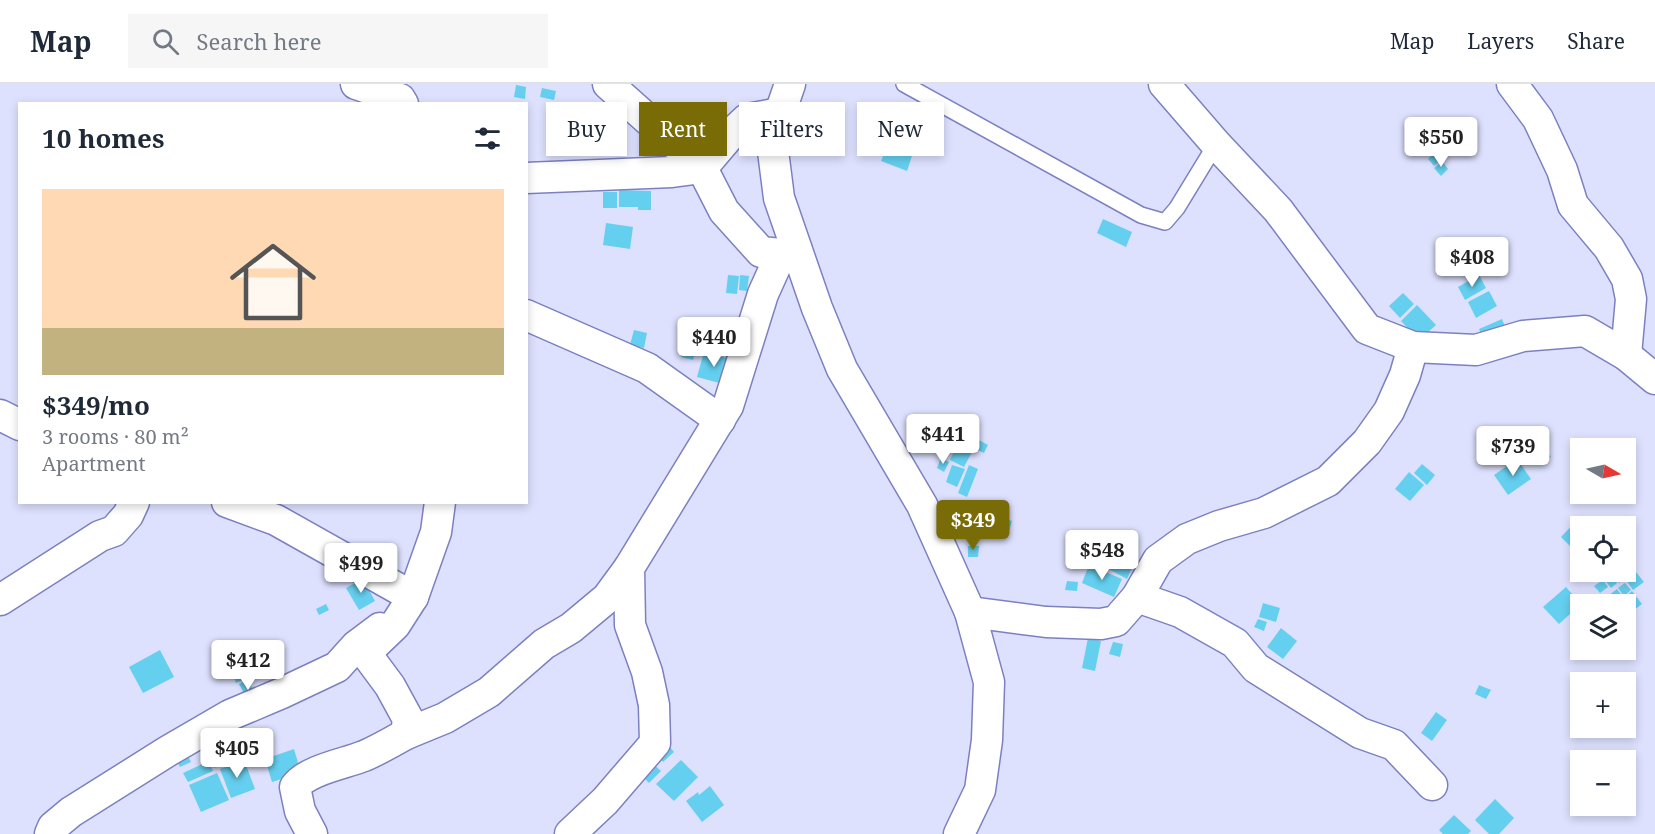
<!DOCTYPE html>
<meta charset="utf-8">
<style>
body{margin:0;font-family:"Noto Serif",serif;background:#f6f6f7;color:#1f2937;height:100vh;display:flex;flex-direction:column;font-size:22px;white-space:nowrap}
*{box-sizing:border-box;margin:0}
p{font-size:20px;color:#747a83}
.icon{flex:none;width:33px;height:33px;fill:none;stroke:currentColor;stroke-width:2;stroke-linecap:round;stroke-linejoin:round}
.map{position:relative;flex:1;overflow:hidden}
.side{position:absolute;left:18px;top:18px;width:510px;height:402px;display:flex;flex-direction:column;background:#fff;border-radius:0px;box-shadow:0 3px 9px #0003}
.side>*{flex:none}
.banner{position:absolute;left:546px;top:18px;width:570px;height:54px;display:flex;gap:12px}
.needle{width:39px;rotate:99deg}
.buttons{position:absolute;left:1570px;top:354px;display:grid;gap:12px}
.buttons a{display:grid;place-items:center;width:66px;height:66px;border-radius:0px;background:#fff;box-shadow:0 3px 9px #0003;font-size:30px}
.price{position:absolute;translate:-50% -51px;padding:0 14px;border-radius:6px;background:#fff;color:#222;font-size:20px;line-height:39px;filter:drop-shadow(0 2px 3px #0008)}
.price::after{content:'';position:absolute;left:50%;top:36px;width:18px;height:14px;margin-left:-9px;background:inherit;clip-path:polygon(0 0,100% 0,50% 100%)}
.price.current{background:#796c06;color:#fff}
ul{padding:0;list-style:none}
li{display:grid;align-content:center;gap:12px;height:318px;padding:0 24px}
li span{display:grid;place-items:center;height:186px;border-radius:0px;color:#555}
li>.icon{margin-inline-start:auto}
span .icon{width:108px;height:108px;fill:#fffc;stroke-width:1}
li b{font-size:26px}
h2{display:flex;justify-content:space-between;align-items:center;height:72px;padding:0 24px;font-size:26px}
.chip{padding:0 21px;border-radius:0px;background:#fff;box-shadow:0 3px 9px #0003;font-size:21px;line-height:54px}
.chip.current{background:#796c06;color:#fff}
header{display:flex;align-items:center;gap:36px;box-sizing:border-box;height:84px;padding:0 30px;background:#fff;border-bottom:2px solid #e0e1e3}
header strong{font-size:28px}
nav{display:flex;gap:33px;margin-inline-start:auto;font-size:21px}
.search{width:420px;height:54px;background:#f6f6f7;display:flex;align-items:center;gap:15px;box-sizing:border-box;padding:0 21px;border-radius:0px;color:#747a83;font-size:22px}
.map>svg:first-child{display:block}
</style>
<header>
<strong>Map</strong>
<div class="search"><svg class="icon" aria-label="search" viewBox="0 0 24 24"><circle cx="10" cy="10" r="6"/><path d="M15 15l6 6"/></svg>Search here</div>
<nav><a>Map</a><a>Layers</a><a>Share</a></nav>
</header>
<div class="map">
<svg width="1655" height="750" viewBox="0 0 1655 750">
<rect width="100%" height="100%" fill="#dee1fe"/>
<g fill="#65cfef">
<polygon points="516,1 526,3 525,15 514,13"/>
<polygon points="542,4 556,7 554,16 540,13"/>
<polygon points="889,57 914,66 907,87 881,77"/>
<polygon points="1434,69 1440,77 1434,82 1428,75"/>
<polygon points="1442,77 1448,85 1441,92 1434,84"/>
<polygon points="619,106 651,107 651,126 638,126 638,123 619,123"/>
<rect x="603" y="108" width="14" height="16"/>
<polygon points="1103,135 1132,148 1126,163 1097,149"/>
<polygon points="606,139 633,143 630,165 603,161"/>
<polygon points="728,191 739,192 737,210 726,209"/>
<polygon points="740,191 749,192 747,207 739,206"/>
<polygon points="1479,191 1486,204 1465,216 1458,203"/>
<polygon points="1489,207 1497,222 1476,234 1468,218"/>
<polygon points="1403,209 1414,220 1400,234 1389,222"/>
<polygon points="1417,221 1436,241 1419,256 1401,237"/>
<polygon points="1502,235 1508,250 1486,260 1479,245"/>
<polygon points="634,246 647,249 644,264 630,261"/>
<polygon points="712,252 725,256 722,267 709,264"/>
<polygon points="684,262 696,265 693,276 681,273"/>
<polygon points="704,268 730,275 723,300 697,293"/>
<polygon points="1532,350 1551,373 1541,381 1523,358"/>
<polygon points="948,354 954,357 946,375 940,372"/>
<polygon points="979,356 988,361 984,369 975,365"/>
<polygon points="958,358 973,366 964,383 950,376"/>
<polygon points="941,374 949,378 944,388 937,384"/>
<polygon points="1517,375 1531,395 1508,411 1494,391"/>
<polygon points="1422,380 1435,391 1427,401 1414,389"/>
<polygon points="952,381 965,385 957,403 946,398"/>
<polygon points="969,381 978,385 967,413 958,409"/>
<polygon points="1409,388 1424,401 1410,417 1395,405"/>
<polygon points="963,424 991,430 987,448 960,442"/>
<polygon points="998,432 1012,437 1009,447 995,443"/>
<polygon points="1581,432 1591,442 1581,442 1581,465 1577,469 1561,453"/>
<polygon points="1071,451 1088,456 1084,470 1067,465"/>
<polygon points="1101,457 1110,459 1108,468 1099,466"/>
<polygon points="968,462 979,462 978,473 968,473"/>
<polygon points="1089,463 1107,471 1102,481 1085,472"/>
<polygon points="1114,465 1136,476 1127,495 1105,483"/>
<polygon points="1626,477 1634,487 1619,499 1611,488 1626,488"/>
<polygon points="1089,481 1122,495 1114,513 1082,499"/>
<polygon points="1636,488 1644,498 1633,506 1626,496"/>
<polygon points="1610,490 1617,499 1611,504 1604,495"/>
<polygon points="363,495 375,517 359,526 346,504"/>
<polygon points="1603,496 1608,503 1600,509 1594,502"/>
<polygon points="1067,497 1078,498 1077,507 1065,506"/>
<polygon points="1625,499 1631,506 1624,512 1618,504"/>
<polygon points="1566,503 1581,520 1559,540 1543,523"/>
<polygon points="1617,505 1623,513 1615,519 1609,511"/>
<polygon points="1632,507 1642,520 1634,526 1624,514"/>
<polygon points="1609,512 1616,520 1602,520 1600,518"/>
<polygon points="1263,519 1280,524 1276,538 1259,533"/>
<polygon points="326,520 329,526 319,531 316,525"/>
<polygon points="1258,535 1267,538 1264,547 1254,543"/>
<polygon points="1281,544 1297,557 1283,575 1267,563"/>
<polygon points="1088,554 1101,557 1095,587 1082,584"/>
<polygon points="1113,558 1123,560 1120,573 1109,570"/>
<polygon points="160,566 174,593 143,609 129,583"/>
<polygon points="239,575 247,594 236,599 228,580"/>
<polygon points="248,596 257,614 249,619 239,600"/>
<polygon points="1479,601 1491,606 1486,615 1475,610"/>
<polygon points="1436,628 1447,636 1432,657 1421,649"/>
<polygon points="183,662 191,678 180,683 172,668"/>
<polygon points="669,662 674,668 663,678 658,672"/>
<polygon points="236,664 239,672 214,684 211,675"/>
<polygon points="294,665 301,689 272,698 265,675"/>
<polygon points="244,676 255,705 231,714 220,685"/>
<polygon points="681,676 698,693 674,717 656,700"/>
<polygon points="209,677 213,687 188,698 183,689"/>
<polygon points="651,678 661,687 649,699 640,690"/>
<polygon points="217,689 229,716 201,728 189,701"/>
<polygon points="710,702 724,721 702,738 686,717 698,708 699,711"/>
<polygon points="1495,715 1514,734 1499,750 1489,750 1475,736"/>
<polygon points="1454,731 1471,747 1468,750 1443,750 1439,746"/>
</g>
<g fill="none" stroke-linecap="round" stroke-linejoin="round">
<g stroke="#7c80c0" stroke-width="18">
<polyline id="lane" points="904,0 1141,131 1165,138 1177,124 1216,60"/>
</g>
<g stroke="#7c80c0" stroke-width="33">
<g id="street">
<polyline points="356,0 400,15 403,20"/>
<polyline points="608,0 702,84 724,127 761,168 781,170"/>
<polyline points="790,0 780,29 773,67 779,114 817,224 842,285 922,421 970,528 989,598 987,656 980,706 959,750"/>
<polyline points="1164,0 1216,60 1278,126 1367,245 1413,263 1476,266 1523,252 1585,247 1626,271 1655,295"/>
<polyline points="1512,0 1538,35 1562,86 1573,121 1609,164 1627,195 1631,215 1626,271"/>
<polyline points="526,94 672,88 702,84 730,51 747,35 780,29"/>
<polyline points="526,231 647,284 720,336"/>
<polyline points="0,331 20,341"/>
<polyline points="227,418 276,436 413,513"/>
<polyline points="1137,513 1180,528 1235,559 1256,584 1360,649 1394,661 1432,701"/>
<polyline points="0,516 100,452 114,447 128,431 134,418"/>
<polyline points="970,528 1046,538 1101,540 1116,537 1137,513 1158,476 1187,455 1219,442 1264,429 1328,397 1367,358 1389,327 1405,291 1413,263"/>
<polyline points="406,650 445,634 489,608 544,560 571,544 607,514 629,484"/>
<polyline points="50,750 53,743 71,728 168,667 230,631 282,609 337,583 356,562 380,544"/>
<path d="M312,750L300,727L295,703C307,686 344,680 364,672C378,666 392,658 406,650L408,635L390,602L370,575L371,564L395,541L413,513L436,448L440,418"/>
<polyline points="570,750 605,717 655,659 654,621 647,588 630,541 629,484 728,322 763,210 781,170 796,164"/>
</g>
</g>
<use href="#lane" stroke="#fff" stroke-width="15"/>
<use href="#street" stroke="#fff" stroke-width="30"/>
</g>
</svg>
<div class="buttons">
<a><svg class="needle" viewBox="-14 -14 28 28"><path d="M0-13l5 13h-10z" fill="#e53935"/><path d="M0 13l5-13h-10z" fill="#747a83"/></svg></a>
<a><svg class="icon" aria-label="locate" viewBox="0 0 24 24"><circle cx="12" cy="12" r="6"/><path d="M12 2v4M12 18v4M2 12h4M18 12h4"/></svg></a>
<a><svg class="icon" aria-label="layers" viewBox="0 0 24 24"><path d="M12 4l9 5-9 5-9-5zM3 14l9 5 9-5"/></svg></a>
<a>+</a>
<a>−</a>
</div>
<b class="price" style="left:1441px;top:84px">$550</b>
<b class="price" style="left:1472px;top:204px">$408</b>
<b class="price" style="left:714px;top:284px">$440</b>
<b class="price" style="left:943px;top:381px">$441</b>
<b class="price" style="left:1513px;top:393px">$739</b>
<b class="price current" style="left:973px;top:467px">$349</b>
<b class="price" style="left:1102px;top:497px">$548</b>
<b class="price" style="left:361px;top:510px">$499</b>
<b class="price" style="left:248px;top:607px">$412</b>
<b class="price" style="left:237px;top:695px">$405</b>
<div class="banner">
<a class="chip">Buy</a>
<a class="chip current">Rent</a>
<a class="chip">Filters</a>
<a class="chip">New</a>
</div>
<section class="side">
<h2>10 homes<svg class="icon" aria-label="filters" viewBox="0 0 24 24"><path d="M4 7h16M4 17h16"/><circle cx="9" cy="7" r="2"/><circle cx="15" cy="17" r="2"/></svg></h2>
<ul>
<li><span style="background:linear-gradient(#ffd9b3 75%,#c2b280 0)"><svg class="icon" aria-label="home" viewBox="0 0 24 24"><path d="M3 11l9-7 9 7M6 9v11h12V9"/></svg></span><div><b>$349/mo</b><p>3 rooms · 80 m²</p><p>Apartment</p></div></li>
</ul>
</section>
</div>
